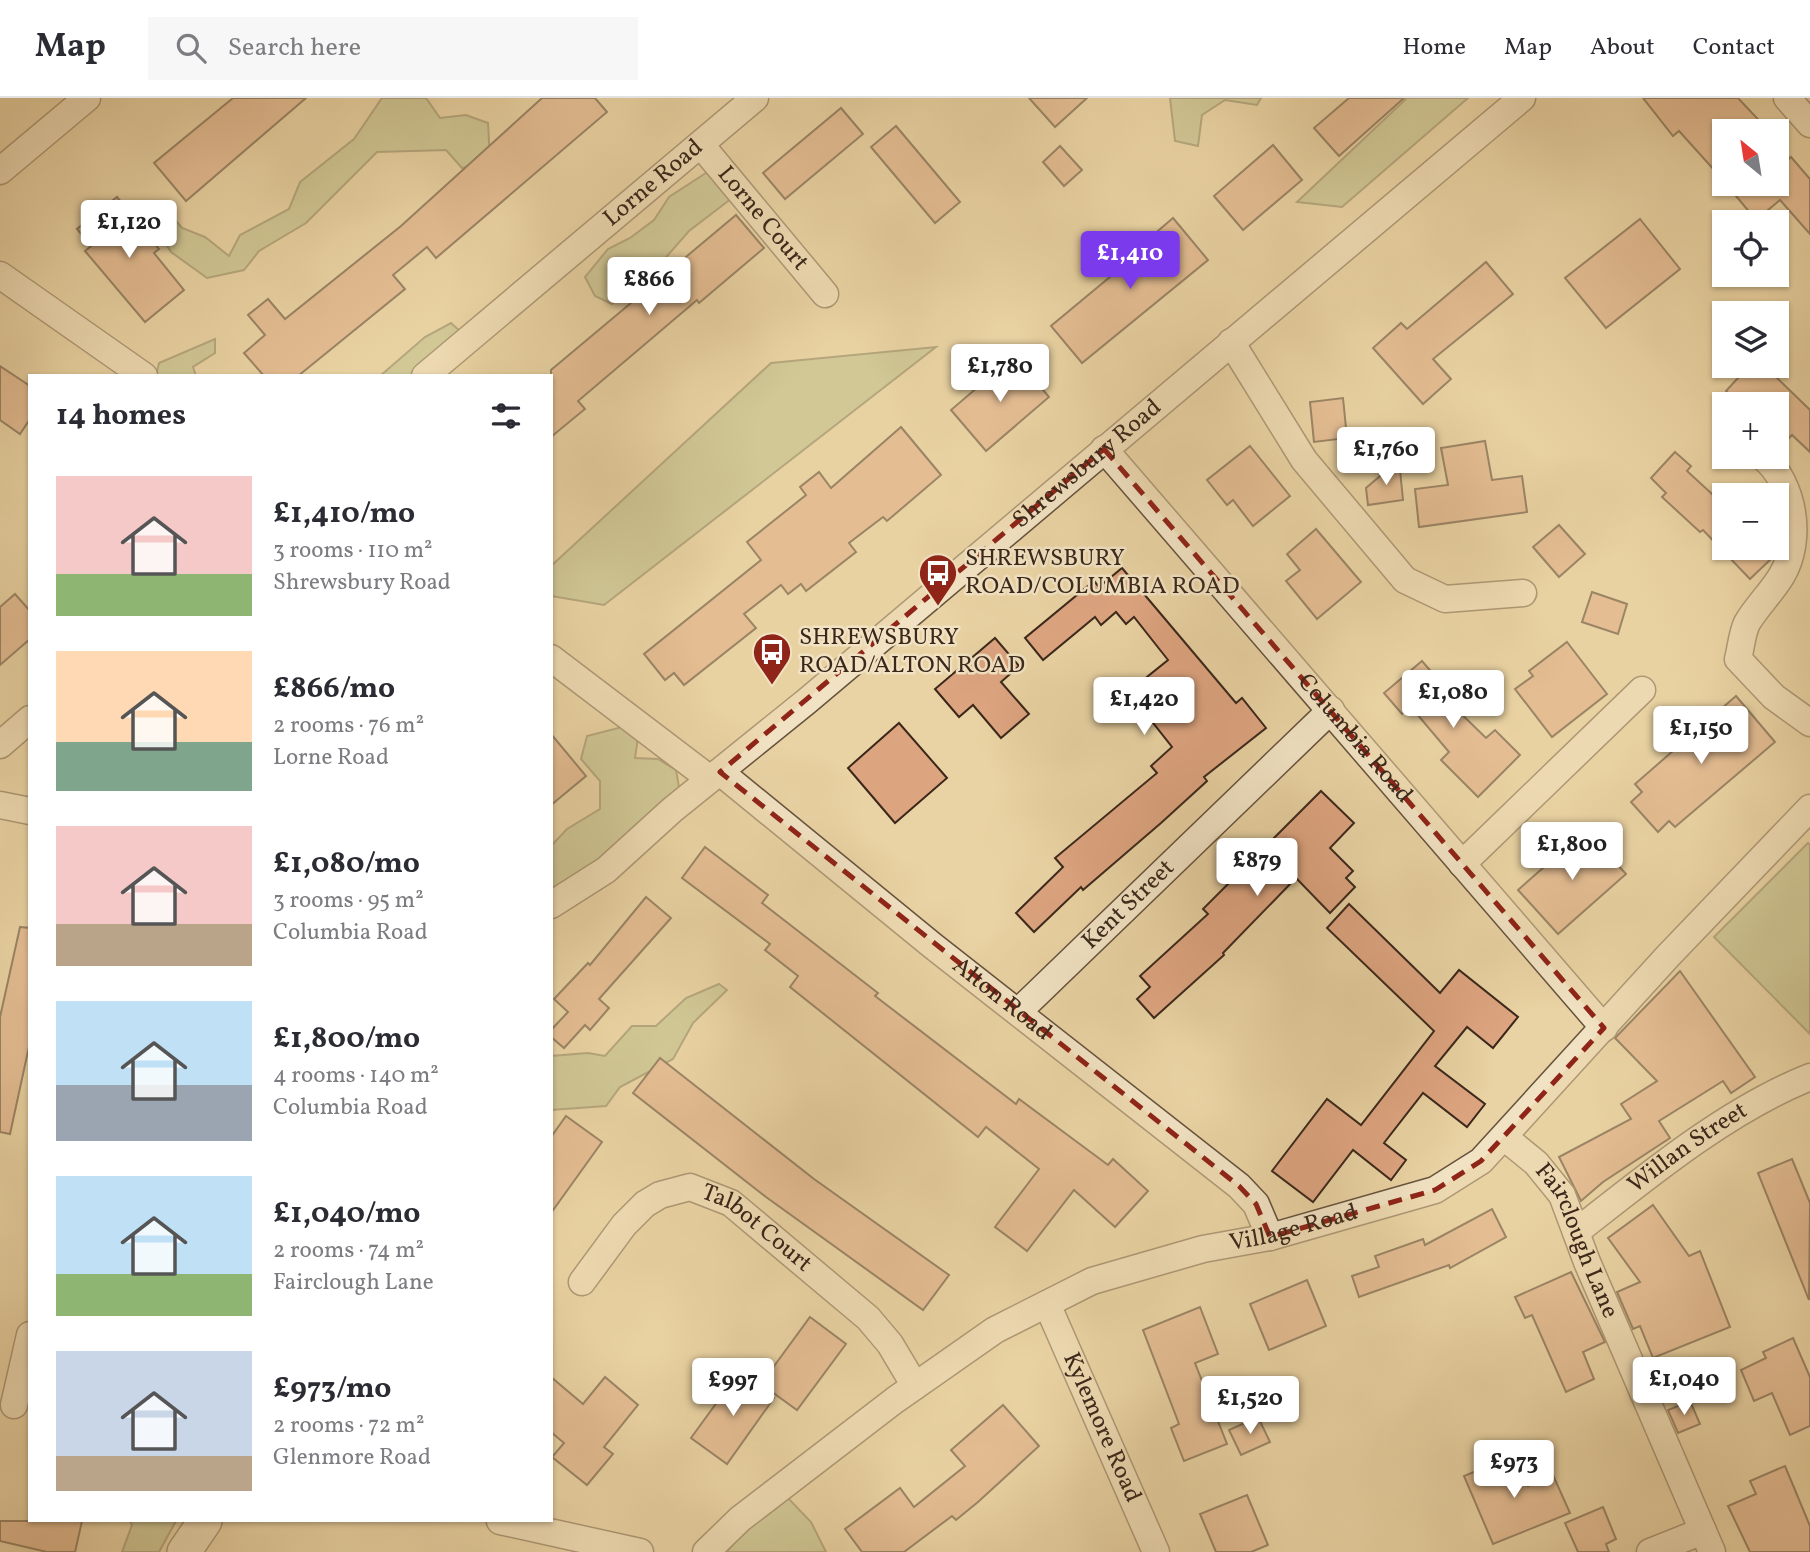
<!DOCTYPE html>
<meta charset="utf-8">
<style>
body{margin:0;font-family:Vollkorn,serif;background:#f7f7f7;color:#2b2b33;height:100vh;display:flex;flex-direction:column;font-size:26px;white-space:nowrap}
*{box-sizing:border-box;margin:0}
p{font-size:23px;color:#7c7c81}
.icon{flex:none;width:38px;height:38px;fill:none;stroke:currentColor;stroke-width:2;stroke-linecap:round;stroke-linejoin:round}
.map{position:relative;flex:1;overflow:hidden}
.drawer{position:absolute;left:28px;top:276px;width:525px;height:1148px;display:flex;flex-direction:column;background:#fff;border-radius:0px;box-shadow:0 2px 5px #0004}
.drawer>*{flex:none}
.needle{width:46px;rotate:330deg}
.buttons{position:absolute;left:1712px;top:21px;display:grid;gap:14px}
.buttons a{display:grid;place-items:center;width:77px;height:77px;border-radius:0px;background:#fff;box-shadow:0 2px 5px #0004;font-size:35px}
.price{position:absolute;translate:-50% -60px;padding:0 16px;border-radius:7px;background:#fff;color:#222;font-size:23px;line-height:46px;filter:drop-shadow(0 2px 4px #0008)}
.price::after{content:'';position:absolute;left:50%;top:42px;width:21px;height:16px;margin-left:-10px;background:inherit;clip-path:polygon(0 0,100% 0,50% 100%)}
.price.active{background:#7c3aed;color:#fff}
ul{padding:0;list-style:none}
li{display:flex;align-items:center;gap:21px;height:175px;padding:0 28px}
li span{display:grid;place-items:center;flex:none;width:196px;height:140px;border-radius:0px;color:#555}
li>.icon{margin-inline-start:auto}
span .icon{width:84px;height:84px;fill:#fffc;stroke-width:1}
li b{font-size:30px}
h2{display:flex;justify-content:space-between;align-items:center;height:84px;padding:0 28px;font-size:30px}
header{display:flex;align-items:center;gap:42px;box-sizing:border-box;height:98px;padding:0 35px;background:#fff;border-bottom:2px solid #e1e1e2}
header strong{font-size:33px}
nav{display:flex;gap:38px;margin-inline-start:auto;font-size:24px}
.search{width:490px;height:63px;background:#f7f7f7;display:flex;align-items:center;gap:18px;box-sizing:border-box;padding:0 24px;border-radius:0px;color:#7c7c81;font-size:26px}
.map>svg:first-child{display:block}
</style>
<header>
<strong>Map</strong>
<div class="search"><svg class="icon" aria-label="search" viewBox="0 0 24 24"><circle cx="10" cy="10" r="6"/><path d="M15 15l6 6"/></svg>Search here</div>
<nav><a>Home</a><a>Map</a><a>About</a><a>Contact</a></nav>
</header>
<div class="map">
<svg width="1810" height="1454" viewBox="0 0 1810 1454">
<rect width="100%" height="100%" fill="#e9d2a3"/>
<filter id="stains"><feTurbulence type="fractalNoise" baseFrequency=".00286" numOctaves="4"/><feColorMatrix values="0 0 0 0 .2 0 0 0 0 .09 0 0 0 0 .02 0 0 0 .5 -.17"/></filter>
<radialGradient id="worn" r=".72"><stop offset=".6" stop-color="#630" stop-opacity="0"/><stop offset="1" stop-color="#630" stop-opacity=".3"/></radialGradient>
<g fill="#b4bd87" stroke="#787251" stroke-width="2">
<polygon points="382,0 426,0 440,20 466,17 488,25 490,62 462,70 446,52 377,54 306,125 259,153 244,172 207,180 171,154 149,119 167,112 182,130 205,139 229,158 240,137 289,111 300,84 354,41"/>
<polygon points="1170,0 1261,0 1257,7 1225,2 1202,17 1198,48 1175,43"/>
<polygon points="1407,0 1468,0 1342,109 1297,104"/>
<polygon points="712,71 732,100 689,133 647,181 612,206 595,198 585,179 608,151 630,140 654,122 669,99"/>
<polygon points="451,225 463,236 413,278 380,278 425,239"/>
<polygon points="215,241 215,255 193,269 196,278 156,278 159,265"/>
<polygon points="936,249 604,507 551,498 551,468 771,265"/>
<polygon points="622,629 638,639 635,660 658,661 676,672 679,689 575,787 551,795 551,748 567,731 600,711 600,683 581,661 587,638"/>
<polygon points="1808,745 1810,747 1810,936 1714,839"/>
<polygon points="719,886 727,892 693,925 673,961 620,989 606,1008 551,1012 551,958 588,955 605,958 632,928 656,928 686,900"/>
<polygon points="788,1400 811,1424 826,1454 727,1454 762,1408"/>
<polygon points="130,1423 176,1423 159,1454 122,1454 132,1427"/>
</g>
<g fill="#dda480" stroke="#3b281b" stroke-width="2">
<polygon points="233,0 306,0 186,103 154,65"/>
<polygon points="542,0 595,0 607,14 436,160 427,149 393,177 405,191 298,278 264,278 244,255 265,237 248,217 268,201 285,221 401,128"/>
<polygon points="1029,0 1087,0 1055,29"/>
<polygon points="1349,0 1404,0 1339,58 1314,30"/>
<polygon points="1643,0 1738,0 1769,33 1724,33 1724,83 1679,33 1673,38"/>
<polygon points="841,10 863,36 785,101 763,75"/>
<polygon points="896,28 960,104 935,125 871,49"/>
<polygon points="1273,47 1302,82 1243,132 1214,98"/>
<polygon points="1060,48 1082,72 1064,88 1043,64"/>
<polygon points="1791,59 1810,81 1810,136 1780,102 1756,122 1726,86 1776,86 1776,72"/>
<polygon points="117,99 159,151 154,155 184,192 145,224 85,153 91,148 77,131"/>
<polygon points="736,117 764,150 699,205 697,202 578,303 585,311 551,339 551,272"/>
<polygon points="1173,120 1208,162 1082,265 1051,228 1140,154 1137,151"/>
<polygon points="1640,121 1680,171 1606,230 1565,180"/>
<polygon points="1486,164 1513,196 1433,261 1451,281 1423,306 1373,250 1401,225 1407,231"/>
<polygon points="1014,258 1049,299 986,353 951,312"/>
<polygon points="0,268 30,288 30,321 20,336 0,322"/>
<polygon points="1749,268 1758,268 1769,278 1772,275 1810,312 1810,354 1792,337 1788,341 1776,330 1776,306 1740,306 1726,293"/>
<polygon points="1343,300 1347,340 1314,344 1310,304"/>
<polygon points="901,329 941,377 887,423 883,419 849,445 856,454 806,493 801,486 788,496 781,487 744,516 756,530 684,587 674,575 665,582 644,556 761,462 747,444 806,397 800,389 819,374 831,390"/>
<polygon points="1485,343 1492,382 1522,378 1527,414 1419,429 1415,391 1448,387 1441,350"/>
<polygon points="1250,348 1290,398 1253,428 1233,402 1227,407 1207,382"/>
<polygon points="1675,354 1691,368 1687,373 1724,407 1724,450 1775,450 1773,459 1750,481 1703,432 1700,434 1662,399 1666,395 1651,380"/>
<polygon points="1399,362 1403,402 1368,407 1366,390"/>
<polygon points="1559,427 1585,456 1559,479 1533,449"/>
<polygon points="1316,431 1361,484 1317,521 1286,483 1300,472 1287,456"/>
<polygon points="1122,470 1236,605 1242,600 1266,630 1204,679 1207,683 1161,725 1083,792 1081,789 1034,834 1016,815 1063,769 1055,760 1157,675 1151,668 1172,649 1139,607 1157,591 1147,579 1168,562 1134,519 1126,526 1116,514 1101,527 1095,519 1043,562 1025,540 1094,483 1099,489"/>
<polygon points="1592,494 1627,506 1618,536 1582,524"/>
<polygon points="15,496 30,513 30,541 0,567 0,509"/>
<polygon points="995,540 1019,568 1001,584 1029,616 1001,640 973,607 959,619 935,591"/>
<polygon points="1567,544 1607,596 1552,639 1515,591 1533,578 1529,573"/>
<polygon points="1422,563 1453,599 1448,603 1486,640 1495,632 1520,657 1478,699 1441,662 1449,654 1411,609 1402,616 1384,595"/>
<polygon points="1736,598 1775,644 1675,729 1669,723 1658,734 1631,704 1642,694 1635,686"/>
<polygon points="899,625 947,680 895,725 848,670"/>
<polygon points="551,636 586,678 551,707"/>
<polygon points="1321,693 1354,725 1330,750 1353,773 1346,780 1355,789 1330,815 1296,780 1223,855 1224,857 1154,920 1137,901 1150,889 1140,878 1208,816 1203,811"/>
<polygon points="1586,732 1626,776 1558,836 1518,792"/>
<polygon points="705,749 768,797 762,805 878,895 875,898 1016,1006 1019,1001 1108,1067 1113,1061 1148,1093 1115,1129 1074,1092 1027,1153 995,1129 1039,1071 986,1029 978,1039 790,889 798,878 765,852 770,846 682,780"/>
<polygon points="646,799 671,820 599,901 609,910 590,932 585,927 564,950 551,939 551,932 568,914 554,901 588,865 590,867"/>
<polygon points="1349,806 1440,895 1459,872 1518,919 1493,950 1467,929 1435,968 1485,1006 1467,1029 1423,995 1384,1045 1406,1062 1391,1082 1353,1052 1313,1104 1272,1073 1327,1001 1361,1027 1434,933 1327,830"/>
<polygon points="20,829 30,830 30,944 10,1036 0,1034 0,919"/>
<polygon points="1680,873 1755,979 1731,995 1723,983 1659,1023 1670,1040 1603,1084 1581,1103 1559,1059 1631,1021 1621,1006 1657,983 1615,940"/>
<polygon points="660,960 814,1081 949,1177 923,1212 766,1099 633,995"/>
<polygon points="566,1018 602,1044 551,1115 551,1039"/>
<polygon points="1792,1061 1810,1105 1809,1202 1758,1075"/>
<polygon points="1653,1107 1689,1158 1700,1153 1730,1229 1653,1260 1640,1228 1633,1231 1617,1194 1640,1184 1608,1140"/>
<polygon points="1492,1111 1506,1139 1450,1170 1449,1167 1359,1199 1352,1178 1379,1169 1375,1158 1423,1141 1425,1147"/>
<polygon points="1571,1174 1605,1244 1583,1254 1594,1281 1566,1294 1532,1217 1525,1220 1515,1199"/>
<polygon points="1307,1182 1326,1228 1269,1252 1250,1206"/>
<polygon points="1200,1209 1218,1256 1195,1265 1227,1346 1184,1363 1171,1330 1179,1326 1143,1232"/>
<polygon points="810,1219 846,1246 797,1312 761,1286"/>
<polygon points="1793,1240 1810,1279 1810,1328 1790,1337 1772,1295 1754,1303 1741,1272 1766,1260 1763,1254"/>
<polygon points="739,1274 774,1300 727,1366 691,1340"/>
<polygon points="551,1279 583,1306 605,1279 638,1307 604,1349 613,1356 587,1387 552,1359 564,1345 551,1334"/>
<polygon points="1690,1303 1700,1326 1678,1335 1668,1312"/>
<polygon points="1003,1307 1039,1348 978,1404 956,1422 952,1418 904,1454 862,1454 845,1431 900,1390 914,1409 965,1368 951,1352"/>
<polygon points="1258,1319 1270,1344 1241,1357 1229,1332"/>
<polygon points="1515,1357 1528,1388 1553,1377 1570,1415 1493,1446 1464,1378"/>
<polygon points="1785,1368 1810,1428 1810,1454 1750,1454 1728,1408 1756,1396 1750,1383"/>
<polygon points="1247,1397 1268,1447 1251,1454 1216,1454 1200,1416"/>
<polygon points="1603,1409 1616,1441 1606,1446 1609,1454 1578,1454 1565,1425"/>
<polygon points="0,1423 82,1423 75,1454 47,1454 0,1443"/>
</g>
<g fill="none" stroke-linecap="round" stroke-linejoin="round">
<g stroke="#66523d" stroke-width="29">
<g id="minor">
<polyline points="1787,0 1810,26"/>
<path id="s1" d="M701,47L825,196"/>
<polyline points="0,73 87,0"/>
<polyline points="0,177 144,278"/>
<polyline points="1231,244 1304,362 1405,482 1445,501 1523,495"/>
<path id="s2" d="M425,278L755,0"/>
<path id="s3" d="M1104,351L1604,930"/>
<path d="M1763,359C1794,385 1803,441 1782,477C1772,494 1757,508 1747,525C1742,535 1741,550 1738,561L1774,599L1810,625"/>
<polyline points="551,560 710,681"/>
<polyline points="0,647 30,621"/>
<path id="s4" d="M720,674L933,848L1239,1088L1256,1106L1270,1139"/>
<polyline points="0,707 30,713"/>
<polyline points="1462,766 1642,592"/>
<path id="s5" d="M551,807L606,772L672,712L807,603L1522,0"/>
<path id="s6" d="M1018,914L1331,612"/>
<path id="s7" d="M1504,1039L1536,1065L1562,1097L1587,1164L1712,1454"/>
<path id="s8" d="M1576,1134C1646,1079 1727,1012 1810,979"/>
<path id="s9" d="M582,1184L624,1127L645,1106L660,1097L690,1089L731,1105L868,1220L890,1246L915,1288"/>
<path id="s10" d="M1047,1206L1156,1454"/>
<polyline points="14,1307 30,1237"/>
<polyline points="500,1423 640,1454"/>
<path id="s11" d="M706,1454L740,1421L895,1302L995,1232L1092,1183L1203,1151L1270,1139L1435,1092L1481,1063L1668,858L1810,710"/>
<polyline points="1650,1454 1703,1433"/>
</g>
</g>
<g stroke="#66523d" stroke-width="36">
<polyline id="tertiary" points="184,1454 205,1423"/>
</g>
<use href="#minor" stroke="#f1e2c3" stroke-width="26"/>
<use href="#tertiary" stroke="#f1e2c3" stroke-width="33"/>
</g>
<path d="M0 0H1810V1454H0ZM1104,351L1604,930L1481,1063L1435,1092L1270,1139L1256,1106L1239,1088L720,674Z" fill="#e9d2a3" fill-opacity=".55" fill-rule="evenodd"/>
<path fill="none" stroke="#8f2418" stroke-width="5" stroke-dasharray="14 9" stroke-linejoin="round" d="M1104,351L1604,930L1481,1063L1435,1092L1270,1139L1256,1106L1239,1088L720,674Z"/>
<defs>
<g id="bus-pin" transform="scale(2.0125)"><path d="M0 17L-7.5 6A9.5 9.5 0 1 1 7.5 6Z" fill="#8f2418" stroke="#f1e2c3"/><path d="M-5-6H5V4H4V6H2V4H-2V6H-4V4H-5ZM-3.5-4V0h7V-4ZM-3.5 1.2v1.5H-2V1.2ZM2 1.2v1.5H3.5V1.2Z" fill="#fff"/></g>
</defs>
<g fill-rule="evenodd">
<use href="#bus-pin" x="938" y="475"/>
<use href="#bus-pin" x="772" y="554"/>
</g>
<g text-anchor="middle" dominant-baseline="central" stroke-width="5" stroke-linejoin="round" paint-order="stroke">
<g font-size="24" fill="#3b281b" stroke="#f1e2c3">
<text stroke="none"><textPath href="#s2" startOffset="299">Lorne Road</textPath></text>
<text stroke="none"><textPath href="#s1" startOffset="96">Lorne Court</textPath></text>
<text stroke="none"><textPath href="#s5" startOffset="695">Shrewsbury Road</textPath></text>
<text stroke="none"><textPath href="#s3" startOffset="383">Columbia Road</textPath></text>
<text stroke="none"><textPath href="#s6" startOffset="154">Kent Street</textPath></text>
<text stroke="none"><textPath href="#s4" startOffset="362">Alton Road</textPath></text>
<text stroke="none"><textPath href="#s8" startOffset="140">Willan Street</textPath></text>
<text stroke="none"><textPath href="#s11" startOffset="682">Village Road</textPath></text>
<text stroke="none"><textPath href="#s9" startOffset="228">Talbot Court</textPath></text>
<text stroke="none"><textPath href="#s7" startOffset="130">Fairclough Lane</textPath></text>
<text stroke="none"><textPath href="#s10" startOffset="135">Kylemore Road</textPath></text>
</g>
<g font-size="24" fill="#3b281b" stroke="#f1e2c3" text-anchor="start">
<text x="965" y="461">SHREWSBURY<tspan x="965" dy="28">ROAD/COLUMBIA ROAD</tspan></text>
<text x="799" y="540">SHREWSBURY<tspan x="799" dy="28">ROAD/ALTON ROAD</tspan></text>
</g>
</g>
<rect width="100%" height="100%" filter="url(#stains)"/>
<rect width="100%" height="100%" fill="url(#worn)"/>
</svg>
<div class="buttons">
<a><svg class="needle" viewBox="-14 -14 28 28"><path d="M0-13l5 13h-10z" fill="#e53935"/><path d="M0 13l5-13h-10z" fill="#7c7c81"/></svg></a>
<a><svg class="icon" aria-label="locate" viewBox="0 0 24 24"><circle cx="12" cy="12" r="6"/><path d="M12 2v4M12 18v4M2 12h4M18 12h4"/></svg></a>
<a><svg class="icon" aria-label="layers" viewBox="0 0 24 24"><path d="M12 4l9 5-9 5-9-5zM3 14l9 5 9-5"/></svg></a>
<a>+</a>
<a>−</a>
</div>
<b class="price" style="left:129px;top:162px">£1,120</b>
<b class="price active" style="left:1130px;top:193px">£1,410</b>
<b class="price" style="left:649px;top:219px">£866</b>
<b class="price" style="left:1000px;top:306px">£1,780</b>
<b class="price" style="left:1386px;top:389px">£1,760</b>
<b class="price" style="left:1453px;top:632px">£1,080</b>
<b class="price" style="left:1144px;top:639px">£1,420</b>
<b class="price" style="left:1701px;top:668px">£1,150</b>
<b class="price" style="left:1572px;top:784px">£1,800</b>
<b class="price" style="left:1257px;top:800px">£879</b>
<b class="price" style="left:1684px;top:1319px">£1,040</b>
<b class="price" style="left:733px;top:1320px">£997</b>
<b class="price" style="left:1250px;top:1338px">£1,520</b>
<b class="price" style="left:1514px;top:1402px">£973</b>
<section class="drawer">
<h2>14 homes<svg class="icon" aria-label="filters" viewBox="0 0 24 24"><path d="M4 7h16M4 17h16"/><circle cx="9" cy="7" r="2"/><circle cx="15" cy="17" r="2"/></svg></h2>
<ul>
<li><span style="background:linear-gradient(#f6c9c9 70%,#8fb573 0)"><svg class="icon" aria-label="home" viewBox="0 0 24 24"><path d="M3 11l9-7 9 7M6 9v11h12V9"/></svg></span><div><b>£1,410/mo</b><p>3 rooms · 110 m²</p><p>Shrewsbury Road</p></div></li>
<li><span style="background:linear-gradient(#ffd9b3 65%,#7fa58c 0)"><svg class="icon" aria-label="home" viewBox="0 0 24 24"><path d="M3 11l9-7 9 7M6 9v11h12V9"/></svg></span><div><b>£866/mo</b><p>2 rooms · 76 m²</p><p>Lorne Road</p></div></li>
<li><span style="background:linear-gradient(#f6c9c9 70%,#b9a48a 0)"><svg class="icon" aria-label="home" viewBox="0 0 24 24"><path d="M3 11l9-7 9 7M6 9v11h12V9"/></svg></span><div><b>£1,080/mo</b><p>3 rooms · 95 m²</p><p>Columbia Road</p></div></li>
<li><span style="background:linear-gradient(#bfe0f5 60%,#9aa5b1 0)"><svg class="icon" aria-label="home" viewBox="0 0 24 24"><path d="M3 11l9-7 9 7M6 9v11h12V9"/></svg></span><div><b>£1,800/mo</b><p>4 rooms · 140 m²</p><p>Columbia Road</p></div></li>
<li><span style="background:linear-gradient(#bfe0f5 70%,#8fb573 0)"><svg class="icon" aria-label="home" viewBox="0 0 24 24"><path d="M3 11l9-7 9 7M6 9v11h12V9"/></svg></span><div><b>£1,040/mo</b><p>2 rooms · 74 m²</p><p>Fairclough Lane</p></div></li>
<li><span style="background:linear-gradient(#c9d6e8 75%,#b9a48a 0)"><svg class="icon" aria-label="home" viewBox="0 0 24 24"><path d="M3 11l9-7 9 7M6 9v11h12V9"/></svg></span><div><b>£973/mo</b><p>2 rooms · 72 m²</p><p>Glenmore Road</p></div></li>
</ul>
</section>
</div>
